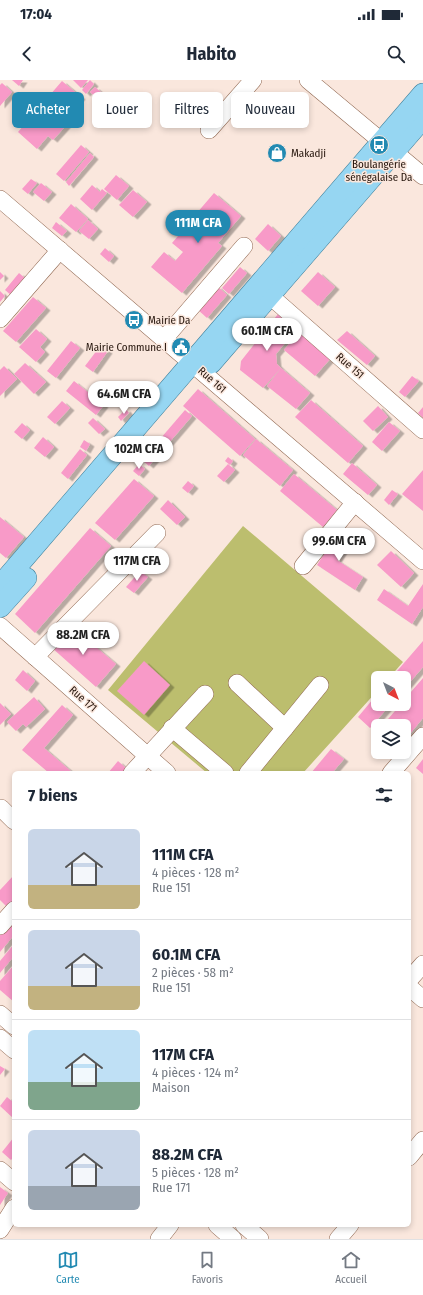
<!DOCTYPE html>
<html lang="fr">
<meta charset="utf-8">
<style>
body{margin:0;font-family:"Fira Sans Condensed",sans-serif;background:#f2f2f3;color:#1f2937;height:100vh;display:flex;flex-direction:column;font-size:15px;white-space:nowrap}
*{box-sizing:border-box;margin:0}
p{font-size:13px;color:#747a83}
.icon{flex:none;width:22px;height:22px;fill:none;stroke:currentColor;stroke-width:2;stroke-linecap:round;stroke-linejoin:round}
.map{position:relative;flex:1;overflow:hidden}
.details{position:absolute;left:12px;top:691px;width:399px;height:456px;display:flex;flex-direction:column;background:#fff;border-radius:6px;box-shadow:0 2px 6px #0003}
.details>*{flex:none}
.guide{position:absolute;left:12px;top:12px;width:399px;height:36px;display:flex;gap:8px}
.needle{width:26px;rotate:138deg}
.controls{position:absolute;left:371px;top:591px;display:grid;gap:8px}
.controls a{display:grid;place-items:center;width:40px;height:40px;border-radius:6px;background:#fff;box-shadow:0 2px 6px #0003;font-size:20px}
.price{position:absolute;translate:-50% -34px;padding:0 9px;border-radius:14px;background:#fff;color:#222;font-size:13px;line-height:26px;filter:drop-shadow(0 1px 2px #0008)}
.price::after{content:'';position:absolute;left:50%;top:24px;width:12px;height:9px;margin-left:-6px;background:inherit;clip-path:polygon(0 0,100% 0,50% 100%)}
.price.active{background:#228ab2;color:#fff}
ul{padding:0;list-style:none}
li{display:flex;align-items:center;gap:12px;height:100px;padding:0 16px}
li+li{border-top:1px solid #e0e1e3}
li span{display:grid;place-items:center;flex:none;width:112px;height:80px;border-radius:6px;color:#555}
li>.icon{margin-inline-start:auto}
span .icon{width:48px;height:48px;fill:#fffc;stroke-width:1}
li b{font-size:17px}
h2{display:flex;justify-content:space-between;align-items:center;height:48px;padding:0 16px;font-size:17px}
.tag{padding:0 14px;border-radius:6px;background:#fff;box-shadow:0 2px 6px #0003;font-size:14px;line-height:36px}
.tag.active{background:#228ab2;color:#fff}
.status{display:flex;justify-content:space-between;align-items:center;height:28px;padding:0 20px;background:#fff;direction:ltr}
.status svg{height:11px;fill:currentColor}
header{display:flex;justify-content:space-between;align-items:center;height:52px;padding:0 16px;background:#fff;font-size:18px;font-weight:700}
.dock{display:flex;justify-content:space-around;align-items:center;height:56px;border-top:1px solid #e0e1e3;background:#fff;font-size:11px;color:#747a83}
.dock a{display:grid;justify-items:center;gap:2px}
.dock .active{color:#228ab2}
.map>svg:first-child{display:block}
</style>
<div class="status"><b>17:04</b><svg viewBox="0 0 49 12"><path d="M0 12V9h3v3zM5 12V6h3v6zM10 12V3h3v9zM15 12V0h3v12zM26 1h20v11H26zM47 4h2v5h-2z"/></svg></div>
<header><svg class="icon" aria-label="back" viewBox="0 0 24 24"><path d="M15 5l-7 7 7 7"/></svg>Habito<svg class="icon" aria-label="search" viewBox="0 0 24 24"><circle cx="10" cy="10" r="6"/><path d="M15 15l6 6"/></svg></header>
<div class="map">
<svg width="423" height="1159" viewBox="0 0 423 1159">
<defs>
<filter id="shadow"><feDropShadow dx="4.5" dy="2.5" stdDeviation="0" flood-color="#0004"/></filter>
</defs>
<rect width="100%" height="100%" fill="#fae7dd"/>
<polygon fill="#bcbe6e" points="243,446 403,582 389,598 378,598 378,610 303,693 207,693 108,610"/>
<g fill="#f89ac8" filter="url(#shadow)">
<polygon points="12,0 23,0 19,6"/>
<polygon points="73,0 88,0 81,8"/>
<polygon points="90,0 94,4 86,14 82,10"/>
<polygon points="62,1 81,17 66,34 72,39 53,60 48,56 37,69 18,52"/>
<polygon points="2,3 12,12 0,26 0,5"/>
<polygon points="95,7 103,14 98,19 90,12"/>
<polygon points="81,65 89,72 64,101 56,94"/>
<polygon points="90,73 94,77 69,106 66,102"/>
<polygon points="116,95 129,106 117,120 104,109"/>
<polygon points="31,99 37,103 28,114 22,109"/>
<polygon points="41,103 52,112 44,121 33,112"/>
<polygon points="92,105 100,112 102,109 107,113 92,130 80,119"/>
<polygon points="133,110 147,122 133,137 119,125"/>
<polygon points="214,113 241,136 218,163 222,166 182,213 151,187 164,172 175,181 183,172 172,163 191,141 200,149 206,142 196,134"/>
<polygon points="71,124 88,139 76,152 59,138"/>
<polygon points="88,140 98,149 89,159 79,151"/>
<polygon points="56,142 67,151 62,156 52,148"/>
<polygon points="268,144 281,156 268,171 255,159"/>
<polygon points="105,168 114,176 109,182 100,174"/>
<polygon points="240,187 247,193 229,214 222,208"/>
<polygon points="0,192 4,196 0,200"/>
<polygon points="318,192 335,207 318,226 301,211"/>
<polygon points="19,193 26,199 12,216 5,210"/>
<polygon points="217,206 227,215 207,238 197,229"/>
<polygon points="0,211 5,216 0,222"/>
<polygon points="33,217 46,228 16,262 3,251"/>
<polygon points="278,234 296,250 276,274 277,284 281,288 263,308 240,290 241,281"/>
<polygon points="36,249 47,259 40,267 45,272 36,282 19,267"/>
<polygon points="347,251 375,276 367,285 337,260"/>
<polygon points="299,252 331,278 315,296 284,270"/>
<polygon points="71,261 80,268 56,298 47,291"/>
<polygon points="101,265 108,271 93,292 85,286"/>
<polygon points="25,283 46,302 34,314 14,294"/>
<polygon points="4,286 17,299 0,316 0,290"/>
<polygon points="281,288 310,313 296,329 267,306"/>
<polygon points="412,296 419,301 405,317 399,312"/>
<polygon points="74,301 104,325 96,335 66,311"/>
<polygon points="198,309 255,359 240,376 183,326"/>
<polygon points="311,320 363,366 348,383 295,337"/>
<polygon points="62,321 70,328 55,344 47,337"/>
<polygon points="378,326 388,337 373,351 363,341"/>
<polygon points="423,327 423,338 418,333"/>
<polygon points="126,329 129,333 121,341 118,337"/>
<polygon points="185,330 192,336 149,386 142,380"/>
<polygon points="93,338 105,349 99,354 88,343"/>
<polygon points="389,342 400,351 382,371 372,362"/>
<polygon points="22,343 30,350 22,359 14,352"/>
<polygon points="43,357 54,367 45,377 34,368"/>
<polygon points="256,359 293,390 280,406 243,375"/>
<polygon points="84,360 90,364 86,371 80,367"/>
<polygon points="80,369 87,375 68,399 61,393"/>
<polygon points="228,377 233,381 230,385 225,381"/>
<polygon points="352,383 377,405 368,415 343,394"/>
<polygon points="139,384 145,389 139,396 133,391"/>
<polygon points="228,384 235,390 224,402 217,396"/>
<polygon points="423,390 423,431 402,414"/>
<polygon points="294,394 337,430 323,447 280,411"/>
<polygon points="134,399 154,416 115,460 95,443"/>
<polygon points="188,401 194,406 188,413 182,408"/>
<polygon points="392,410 398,414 389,425 384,420"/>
<polygon points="168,420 185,437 177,445 160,429"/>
<polygon points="0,437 24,457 6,478 0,473"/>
<polygon points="90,448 111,466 35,553 15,534"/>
<polygon points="339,451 351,459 337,480 363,497 355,510 317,485"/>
<polygon points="391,471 414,493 401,507 377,485"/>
<polygon points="140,491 148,497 134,513 126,507"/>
<polygon points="423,504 423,527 412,544 377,520 384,509 408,526"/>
<polygon points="70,545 116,584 96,607 51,567"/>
<polygon points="423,561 423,587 404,609 404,598 391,598"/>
<polygon points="144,581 170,605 144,635 117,611"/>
<polygon points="23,590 35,601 27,611 15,600"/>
<polygon points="423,598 423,638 404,661 404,646 382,646 401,624 404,624 404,620"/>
<polygon points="378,613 378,624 391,624 370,648 358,637"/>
<polygon points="34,617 45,629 26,647 23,644 16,651 7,642"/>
<polygon points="0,623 11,634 0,645"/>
<polygon points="62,625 73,635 44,668 73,693 49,693 22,670"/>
<polygon points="331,669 344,679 332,693 311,693"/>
<polygon points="423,679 423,694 416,688"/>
<polygon points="118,681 127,689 124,693 108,693"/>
<polygon points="14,795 14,819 7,827 0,820 0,810"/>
<polygon points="14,837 14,855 0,872 0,852"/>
<polygon points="14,864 14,876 0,893 0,881"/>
<polygon points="14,885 14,922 0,910 0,901"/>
<polygon points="0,986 5,989 0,995"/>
<polygon points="7,1017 14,1023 14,1039 0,1026"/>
<polygon points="14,1057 14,1076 11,1080 2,1072"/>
<polygon points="0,1107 8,1113 0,1125"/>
</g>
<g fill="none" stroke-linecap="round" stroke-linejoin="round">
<g stroke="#8f664f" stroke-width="18">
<g id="minor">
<polyline points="308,0 423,96"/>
<polyline points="209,50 253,0"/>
<polyline points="0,119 423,481"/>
<polyline points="260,207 423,350"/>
<polyline points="0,239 60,170"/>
<polyline points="164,259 244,166"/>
<polyline points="303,486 355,422"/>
<polyline points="0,546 167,693"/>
<polyline points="35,577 157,453"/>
<polyline points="237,603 285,648"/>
<polyline points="172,648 225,693"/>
<polyline points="132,693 205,614"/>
<polyline points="248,693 320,605"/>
<polyline points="391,693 423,656"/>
<polyline points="1,728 14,741"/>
<polyline points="0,846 14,830"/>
<polyline points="409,900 423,884"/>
<polyline points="409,907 423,919"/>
<polyline points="0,934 14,946"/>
<polyline points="0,958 14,970"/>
<polyline points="409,1077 423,1060"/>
<polyline points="0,1090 14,1102"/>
<polyline points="217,1145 233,1159"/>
<polyline points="244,1145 260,1159"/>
<polyline points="0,1150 14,1128"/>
<polyline points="159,1159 170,1145"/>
<polyline points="338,1159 350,1145"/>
</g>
</g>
<g stroke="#40809b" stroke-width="22">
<g id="major">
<polyline points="211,283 423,38"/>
<polyline points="0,506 423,14"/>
<polyline points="0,527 26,498"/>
</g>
</g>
<use href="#minor" stroke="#fff" stroke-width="17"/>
<use href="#major" stroke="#96d6f2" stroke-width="21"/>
</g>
<defs>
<g id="bus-disc" transform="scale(1)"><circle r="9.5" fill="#228ab2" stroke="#fae7dd"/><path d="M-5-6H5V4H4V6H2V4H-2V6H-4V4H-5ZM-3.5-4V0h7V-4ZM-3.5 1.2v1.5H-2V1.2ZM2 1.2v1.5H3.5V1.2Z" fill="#fff"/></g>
<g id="shop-disc" transform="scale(1)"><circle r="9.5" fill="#228ab2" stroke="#fae7dd"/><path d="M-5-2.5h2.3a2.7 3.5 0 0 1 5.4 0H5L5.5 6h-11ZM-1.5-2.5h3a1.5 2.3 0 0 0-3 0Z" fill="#fff"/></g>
<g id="civic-disc" transform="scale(1)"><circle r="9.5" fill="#228ab2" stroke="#fae7dd"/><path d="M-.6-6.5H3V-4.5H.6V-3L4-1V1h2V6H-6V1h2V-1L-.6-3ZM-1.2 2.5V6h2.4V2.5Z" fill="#fff"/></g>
</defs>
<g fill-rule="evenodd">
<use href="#bus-disc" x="379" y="65"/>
<use href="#shop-disc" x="277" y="73"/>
<use href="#bus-disc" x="134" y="240"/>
<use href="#civic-disc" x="181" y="267"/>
</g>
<g text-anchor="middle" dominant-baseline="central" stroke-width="3" stroke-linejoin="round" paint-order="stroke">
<g font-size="11" fill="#23130a" stroke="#fae7dd" text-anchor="start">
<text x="291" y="73">Makadji</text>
<text x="379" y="84" text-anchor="middle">Boulangérie<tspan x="379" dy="13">sénégalaise Da</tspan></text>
<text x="148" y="240">Mairie Da</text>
<text x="167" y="267" text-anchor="end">Mairie Commune I</text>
</g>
<g font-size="11" fill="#23130a" stroke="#fae7dd">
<text transform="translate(350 286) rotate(41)">Rue 151</text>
<text transform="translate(212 300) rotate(41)">Rue 161</text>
<text transform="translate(83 619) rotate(41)">Rue 171</text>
</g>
</g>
</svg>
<div class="controls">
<a><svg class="needle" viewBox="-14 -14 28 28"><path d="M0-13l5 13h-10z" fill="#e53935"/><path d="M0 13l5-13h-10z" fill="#747a83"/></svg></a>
<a><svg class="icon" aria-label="layers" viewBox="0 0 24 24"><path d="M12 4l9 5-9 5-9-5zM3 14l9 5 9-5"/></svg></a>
</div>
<b class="price active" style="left:198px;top:164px">111M CFA</b>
<b class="price" style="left:267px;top:272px">60.1M CFA</b>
<b class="price" style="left:124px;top:335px">64.6M CFA</b>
<b class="price" style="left:139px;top:390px">102M CFA</b>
<b class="price" style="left:339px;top:482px">99.6M CFA</b>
<b class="price" style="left:137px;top:502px">117M CFA</b>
<b class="price" style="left:83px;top:576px">88.2M CFA</b>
<div class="guide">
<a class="tag active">Acheter</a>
<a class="tag">Louer</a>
<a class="tag">Filtres</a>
<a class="tag">Nouveau</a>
</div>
<section class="details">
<h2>7 biens<svg class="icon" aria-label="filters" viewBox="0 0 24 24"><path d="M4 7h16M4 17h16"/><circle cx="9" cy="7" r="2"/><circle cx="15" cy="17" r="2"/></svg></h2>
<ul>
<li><span style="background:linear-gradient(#c9d6e8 70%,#c2b280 0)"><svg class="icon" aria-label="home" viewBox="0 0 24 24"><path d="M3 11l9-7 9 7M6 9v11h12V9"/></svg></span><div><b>111M CFA</b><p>4 pièces · 128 m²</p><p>Rue 151</p></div></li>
<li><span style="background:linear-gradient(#c9d6e8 70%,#c2b280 0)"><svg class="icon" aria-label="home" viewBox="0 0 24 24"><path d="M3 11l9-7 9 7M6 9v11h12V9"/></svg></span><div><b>60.1M CFA</b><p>2 pièces · 58 m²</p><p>Rue 151</p></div></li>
<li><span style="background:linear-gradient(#bfe0f5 65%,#7fa58c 0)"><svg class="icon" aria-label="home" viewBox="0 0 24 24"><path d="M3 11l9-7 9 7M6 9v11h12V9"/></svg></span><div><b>117M CFA</b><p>4 pièces · 124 m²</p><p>Maison</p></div></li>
<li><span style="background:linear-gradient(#c9d6e8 70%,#9aa5b1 0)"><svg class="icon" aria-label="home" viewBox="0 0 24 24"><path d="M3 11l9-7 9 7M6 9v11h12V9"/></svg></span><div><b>88.2M CFA</b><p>5 pièces · 128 m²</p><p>Rue 171</p></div></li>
</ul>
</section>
</div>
<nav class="dock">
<a class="active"><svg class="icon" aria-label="map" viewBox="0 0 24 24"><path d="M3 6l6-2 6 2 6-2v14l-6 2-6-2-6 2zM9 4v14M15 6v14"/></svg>Carte</a>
<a><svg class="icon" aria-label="saved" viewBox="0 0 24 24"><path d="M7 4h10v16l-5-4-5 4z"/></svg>Favoris</a>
<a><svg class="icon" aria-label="home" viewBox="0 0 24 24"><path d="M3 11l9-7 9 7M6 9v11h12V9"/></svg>Accueil</a>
</nav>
